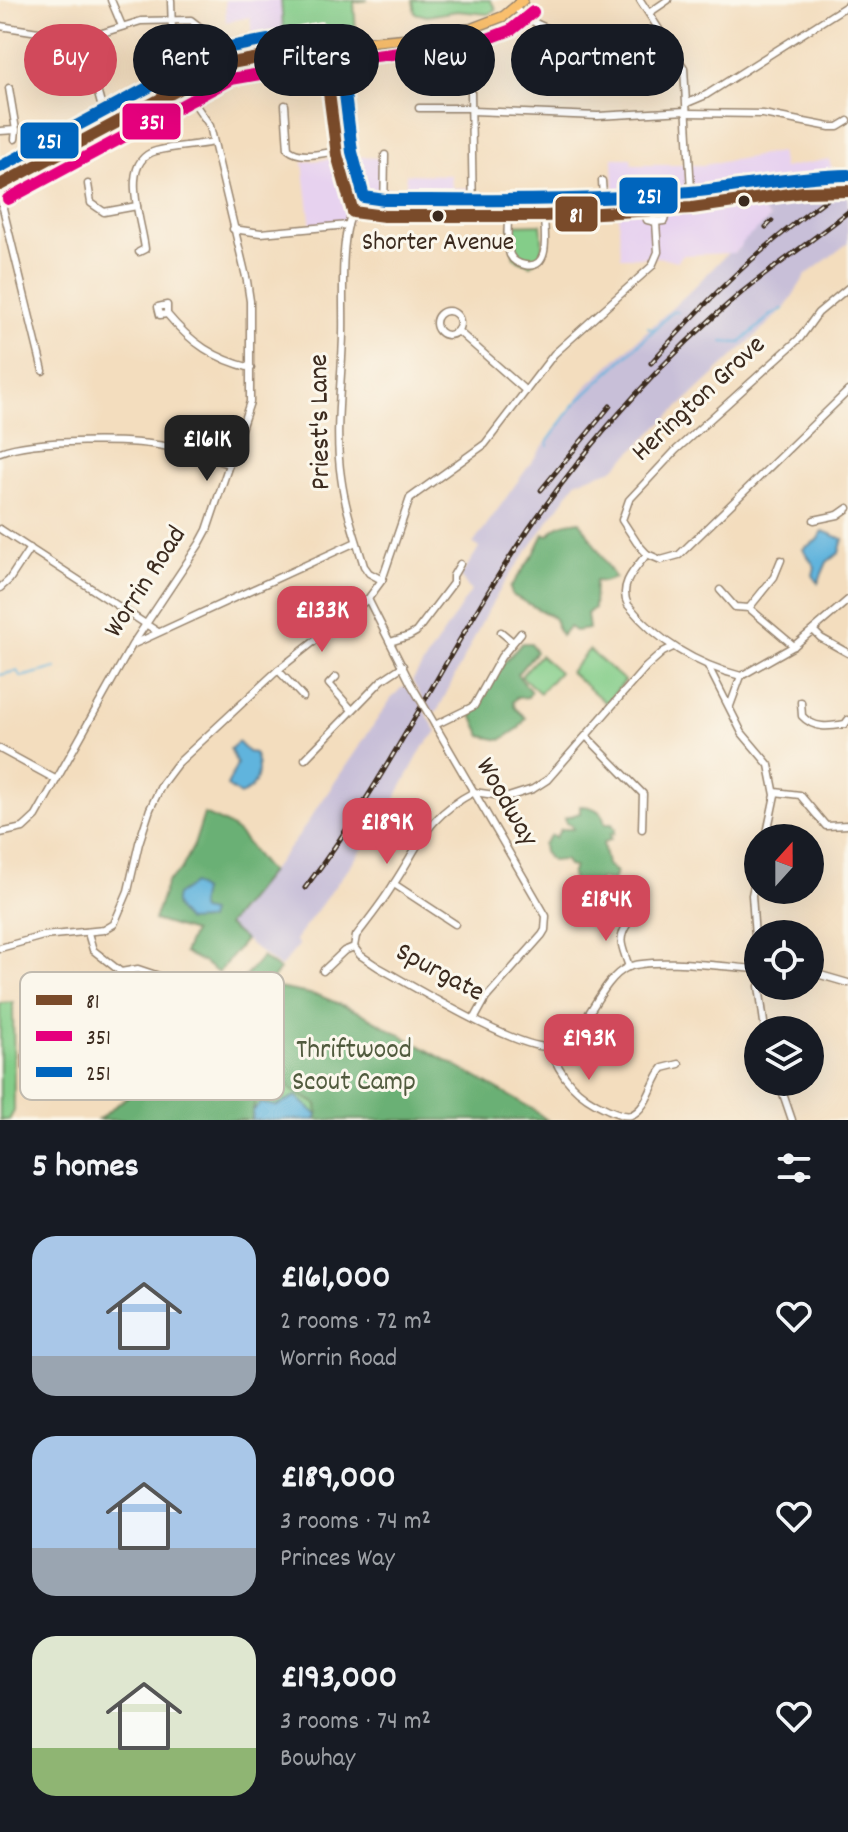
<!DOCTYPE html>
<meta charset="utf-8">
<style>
body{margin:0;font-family:Dekko,sans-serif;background:#20242c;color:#f1f3f6;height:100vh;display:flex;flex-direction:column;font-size:30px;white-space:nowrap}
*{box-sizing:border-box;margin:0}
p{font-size:26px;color:#9ea1a6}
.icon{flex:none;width:44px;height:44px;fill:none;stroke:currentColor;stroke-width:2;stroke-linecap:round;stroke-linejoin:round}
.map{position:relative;height:1120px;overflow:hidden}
.details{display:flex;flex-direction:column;background:#171b24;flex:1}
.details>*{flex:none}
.top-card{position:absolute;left:24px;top:24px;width:800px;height:72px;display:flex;gap:16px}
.needle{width:52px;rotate:21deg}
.buttons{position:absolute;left:744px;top:824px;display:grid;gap:16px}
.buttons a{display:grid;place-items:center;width:80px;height:80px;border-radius:50%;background:#171b24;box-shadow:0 8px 32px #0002;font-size:40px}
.price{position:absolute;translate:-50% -68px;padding:0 18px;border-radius:16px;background:#d1495b;color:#fff;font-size:26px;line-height:52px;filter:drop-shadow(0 2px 4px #0008)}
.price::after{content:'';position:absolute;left:50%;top:48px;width:24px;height:18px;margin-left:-12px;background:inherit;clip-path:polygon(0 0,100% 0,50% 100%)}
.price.current{background:#222;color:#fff}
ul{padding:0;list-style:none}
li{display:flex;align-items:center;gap:24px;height:200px;padding:0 32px}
li span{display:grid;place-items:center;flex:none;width:224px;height:160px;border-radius:24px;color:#555}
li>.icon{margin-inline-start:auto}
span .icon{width:96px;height:96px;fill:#fffc;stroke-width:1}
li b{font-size:34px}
h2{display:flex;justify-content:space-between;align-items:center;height:96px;padding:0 32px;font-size:34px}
.pill{padding:0 28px;border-radius:36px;background:#171b24;box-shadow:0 8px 32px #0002;font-size:28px;line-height:72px}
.pill.current{background:#d1495b;color:#fff}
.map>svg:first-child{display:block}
</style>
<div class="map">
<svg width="848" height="1120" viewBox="0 0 848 1120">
<rect width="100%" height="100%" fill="#fbf7ec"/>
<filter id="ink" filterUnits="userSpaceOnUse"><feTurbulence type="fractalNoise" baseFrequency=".0125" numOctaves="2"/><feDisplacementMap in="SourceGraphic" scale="16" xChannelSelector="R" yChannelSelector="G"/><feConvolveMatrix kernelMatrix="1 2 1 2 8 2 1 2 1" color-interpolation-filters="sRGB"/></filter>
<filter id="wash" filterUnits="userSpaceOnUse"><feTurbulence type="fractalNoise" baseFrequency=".006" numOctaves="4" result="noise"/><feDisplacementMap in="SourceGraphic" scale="32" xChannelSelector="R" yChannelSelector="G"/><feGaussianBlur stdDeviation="1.8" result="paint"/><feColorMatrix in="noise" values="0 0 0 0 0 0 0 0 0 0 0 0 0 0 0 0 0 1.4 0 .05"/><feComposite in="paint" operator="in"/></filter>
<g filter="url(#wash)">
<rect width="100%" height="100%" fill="#f3ddbe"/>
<g fill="#e7d2ef">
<polygon points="225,0 281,0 284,45 254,50 250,17 226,22"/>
<polygon points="780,152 783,168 829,159 834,175 826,190 758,200 761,210 770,218 734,253 682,255 678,261 657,257 621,257 618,212 615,212 613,158 631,158 632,165 704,165"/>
<polygon points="356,156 383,159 382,188 406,188 406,174 451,175 452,188 473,188 473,217 354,212 348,225 311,227 303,162"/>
</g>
<g fill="#c8bfd8">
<polygon points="818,196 848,196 848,243 806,275 785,308 613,469 577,481 503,585 486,614 437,712 429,711 412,681 471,591 460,577 479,548 473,544 553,432 588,385 687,294 728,253 734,253 741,246 741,243 764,224 770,218 761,210 760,204"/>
<polygon points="410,686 437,732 423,747 384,820 295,940 299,945 280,968 227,925 295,841 391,699 401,688"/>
</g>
<g fill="#84cd89" stroke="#607c54" stroke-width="2">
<polygon points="281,0 368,0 354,2 356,35 284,42"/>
<polygon points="413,0 490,0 496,9 488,14 457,11 427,16 415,13"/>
<path d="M541,224C542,240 547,257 530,265L514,258L510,225Z"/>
<polygon points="589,650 625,681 606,703 570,672"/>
<polygon points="540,655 559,672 540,693 521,676"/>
<polygon points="13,1002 14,1111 9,1120 0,1120 0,1003"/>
<path d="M258,1064L279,1071L298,1094L317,1104L318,1120H251C252,1113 255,1106 253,1100C251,1085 243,1076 258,1064Z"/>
</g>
<g fill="#6bb075" stroke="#536d4a" stroke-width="2">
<path d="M580,521L615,578L603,582L595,581L594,608L587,614L589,629L575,631L569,627L561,636L553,617L512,595L510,588L534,554L544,534L549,535C557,523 567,523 580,521Z"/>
<polygon points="522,643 531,643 536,652 517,674 531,692 528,697 516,698 513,702 515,708 526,718 519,728 501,740 482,736 471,713 500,667"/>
<path d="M580,806C593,806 603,810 605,824H612L615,829L614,834H610L611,839L603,843L607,865L616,872L613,881L601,879L592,887L590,895L584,900L583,905H571L569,901L573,892L568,884L573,878L571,875L574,867L568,866L565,860L551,861L544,852L543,844L551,835L555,838L561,829H573L571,825L566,823L565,818L580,813Z"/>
<path d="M204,814C212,818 222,821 229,826C247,836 255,859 270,872L227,925L245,940L218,973L203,962L184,953L193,932L154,920L167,882L181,870L194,845Z"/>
<path d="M262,957L279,970L268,986L320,996L361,1013L531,1108L547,1120H318L317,1104L291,1090L279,1071L258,1064L251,1069L248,1084L256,1096L251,1120H98C159,1074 213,1015 262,957Z"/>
</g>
<g fill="#61b4dd" stroke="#4e6f7e" stroke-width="2">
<polygon points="823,531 843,539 839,553 827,562 818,583 813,575 815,567 803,549 817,540"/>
<path d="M238,742L248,752L254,753C262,770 258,788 240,795L227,786L237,764L230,749Z"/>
<path d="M193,884L202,891L199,905L201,911L210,913L208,920L187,921C179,913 172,907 176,895Z"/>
<polygon points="296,1096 317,1115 315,1120 252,1120 253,1111 260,1103 277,1106"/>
</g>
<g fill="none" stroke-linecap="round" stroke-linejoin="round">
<g stroke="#61b4dd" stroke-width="2">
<polyline points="648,327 655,329 673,311 678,312"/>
<polyline points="723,342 740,343 770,316 783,309"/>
<polyline points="548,446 548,441 574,405 655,329"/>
<polyline points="0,675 17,671 21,677 56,668"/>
</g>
</g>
</g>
<g filter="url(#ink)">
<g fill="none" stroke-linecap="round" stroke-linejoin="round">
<g stroke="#97846e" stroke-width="9">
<g id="minor">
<polyline points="111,0 122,26"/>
<polyline points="640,0 684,68 692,208"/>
<path d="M515,8C531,24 561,37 583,35"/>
<polyline points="649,13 668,0"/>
<polyline points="0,26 83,39 141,21 191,20 209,34"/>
<polyline points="470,29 473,217"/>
<polyline points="83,39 102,108"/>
<polyline points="453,61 472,59"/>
<polyline points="327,79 342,78 355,83"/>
<polyline points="9,88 16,130 15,139"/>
<polyline points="687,103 706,95 848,5"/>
<path d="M285,105L288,149C301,160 322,153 338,151"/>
<polyline points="419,108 472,108"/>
<polyline points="472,111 598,116 686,111"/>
<polyline points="686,113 763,114 830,127 838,127 848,121"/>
<polyline points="0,131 16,130"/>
<polyline points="602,181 604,212"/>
<polyline points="88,184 91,203 104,212 137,206"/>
<polyline points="0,196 43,371"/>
<polyline points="644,211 647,220 656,222 664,221 667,210"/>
<polyline points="384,216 385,155"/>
<path d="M508,217C508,228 506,244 510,255C513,261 519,264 525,265C552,270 544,231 544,216"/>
<polyline points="233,229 261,233 348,225"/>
<path d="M139,252L145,249C142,221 118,161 156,151C174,146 195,146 213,142"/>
<polyline points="848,288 818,313 800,338 676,450 629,500 622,520 637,543 647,554 661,560 679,555 848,391"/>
<circle cx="448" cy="323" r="12"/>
<path d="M167,314L160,315L158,307L167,305V314C191,343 215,359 251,368"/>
<polyline points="458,331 526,391"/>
<path d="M0,452C34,439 132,439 169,447C189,451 209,458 229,464"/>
<polyline points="814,520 838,515 848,508"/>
<polyline points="0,529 158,632"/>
<path d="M647,554C635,569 618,585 628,605C657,641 697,665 741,676L794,646L848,600"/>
<polyline points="781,560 774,577 749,608 794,646"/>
<polyline points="382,580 410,498 485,444 554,354 652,266 658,252 656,222"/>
<polyline points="0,588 9,580 30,548"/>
<polyline points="720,590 735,607 749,608"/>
<polyline points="368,599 411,684"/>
<polyline points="814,631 821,638 848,653"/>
<polyline points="501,632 513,642"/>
<polyline points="390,642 409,636 416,632 453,583 453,576 460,564"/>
<polyline points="134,644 356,542"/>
<polyline points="708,666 742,733 769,765 775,795 766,838"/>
<polyline points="278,670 303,697"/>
<polyline points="336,677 329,684 352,710"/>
<path d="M801,702L802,716C814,729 829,727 845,724L848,720"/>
<polyline points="730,706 741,676"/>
<polyline points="428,713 546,916 545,930 542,935 486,998 475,1018"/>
<polyline points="435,725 474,706 501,657 521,633"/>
<polyline points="587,737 643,794 642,829"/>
<polyline points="0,749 55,779"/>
<polyline points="305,759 382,680 403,666"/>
<polyline points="775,792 800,795 826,826 848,825"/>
<polyline points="0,833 23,828 36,816 132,645 200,543 207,530 250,402 250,301 247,281 210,126 184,88 173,63 171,0"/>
<polyline points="758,867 752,895 758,979"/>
<polyline points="394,884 455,924"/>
<path d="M628,923C616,941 623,947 629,967"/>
<path d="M354,947L360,955L378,967C413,986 514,1048 549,1047C585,1046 595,982 628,967C653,957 727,967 756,969"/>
<path d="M0,948L43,936L104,930L114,924L128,891L139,843L150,809L162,784L177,764L278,670L368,599L382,580L369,573L364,566C355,536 345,508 341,477C334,430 342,381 343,334C344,305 339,236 353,212"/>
<path d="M323,971L344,951L354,947L356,936C369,919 382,903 393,885C421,843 426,817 474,792L508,797L533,789L547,780L646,667L663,652L673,647"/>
<polyline points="121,972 138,969 162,977"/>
<polyline points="810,972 848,983"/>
<polyline points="759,986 765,1030"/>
<path d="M26,1043V1068L41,1077L51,1078C65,1068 70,1051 82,1038C93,1026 111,1017 118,1003C123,993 122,982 121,972L93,950L88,933"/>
<path d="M550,1047C560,1078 578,1096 607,1109C614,1112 624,1117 631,1115C648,1109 652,1080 663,1068L679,1064"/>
<polyline points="779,1082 792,1120"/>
</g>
</g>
<g stroke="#97846e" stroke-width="12">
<g id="primary">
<path d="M323,46C327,87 335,178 353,212L384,216H544L692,208L803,192L848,191"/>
<polyline points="0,185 226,64 332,45 409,38 470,29 504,16 523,0"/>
</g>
</g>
<use href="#minor" stroke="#fff" stroke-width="6"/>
<use href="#primary" stroke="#f9bf6d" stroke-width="9"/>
<g stroke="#3b2a1e" stroke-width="5">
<g id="rail">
<polyline points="766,227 772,221"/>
<path d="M651,363C714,291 770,238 848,184"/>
<polyline points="541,490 610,406"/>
<path d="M305,888C391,775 450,644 530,527C590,442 661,360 741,293C776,265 813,240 848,212"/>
</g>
</g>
<use href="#rail" stroke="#fbf7ec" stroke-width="2" stroke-dasharray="6" stroke-linecap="butt"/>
<g stroke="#97846e" stroke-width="9" stroke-linecap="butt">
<polyline id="minor-bridge" points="411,684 428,713"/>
</g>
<use href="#minor-bridge" stroke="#fff" stroke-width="6"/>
<g stroke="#fbf7ec" stroke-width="18">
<g id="bus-1">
<polyline points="323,46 337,155 353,212 384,216 544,216 692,208 803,192 848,191"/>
<polyline points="0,185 226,64 323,46"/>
</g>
</g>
<g stroke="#fbf7ec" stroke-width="18">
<polyline id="bus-2" points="8,199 231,79 334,61 474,44 511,30 533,12"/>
</g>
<g stroke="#fbf7ec" stroke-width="18">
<g id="bus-3">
<path d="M339,44L352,152L364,197L385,200C487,200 589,202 690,192C743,187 794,176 848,175"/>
<polyline points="0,167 220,49 320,30"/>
</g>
</g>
<use href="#bus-1" stroke="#7a4b2a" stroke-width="12"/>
<use href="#bus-2" stroke="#e5007d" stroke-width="12"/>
<use href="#bus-3" stroke="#0065bd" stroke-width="12"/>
</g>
</g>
<g fill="#3b2a1e" stroke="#fbf7ec" stroke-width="3">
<circle cx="744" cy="201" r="7"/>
<circle cx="438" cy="216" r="7"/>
</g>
<g text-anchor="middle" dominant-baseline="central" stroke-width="6" stroke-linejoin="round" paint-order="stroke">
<g font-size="26" fill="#3b2a1e" stroke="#fbf7ec">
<text x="438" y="243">Shorter Avenue</text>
</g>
<g font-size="28" fill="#3b2a1e" stroke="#fbf7ec">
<text transform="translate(700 400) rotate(-43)">Herington Grove</text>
<text transform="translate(322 422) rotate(-91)">Priest's Lane</text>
<text transform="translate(147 583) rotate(-57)">Worrin Road</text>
<text transform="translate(505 803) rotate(60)">Woodway</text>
<text transform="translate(439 974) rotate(28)">Spurgate</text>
</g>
<g font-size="28" fill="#515b3e" stroke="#fbf7ec">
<text x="354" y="1052">Thriftwood<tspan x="354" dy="32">Scout Camp</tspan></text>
</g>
</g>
<rect x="20" y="972" width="264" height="128" rx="12" fill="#fbf7ec" stroke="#c1baae" stroke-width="2"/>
<rect x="36" y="995" width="36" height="10" fill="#7a4b2a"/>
<rect x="36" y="1031" width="36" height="10" fill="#e5007d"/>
<rect x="36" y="1067" width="36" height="10" fill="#0065bd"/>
<g font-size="22" fill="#3b2a1e">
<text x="86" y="1008">81</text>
<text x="86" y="1044">351</text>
<text x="86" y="1080">251</text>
</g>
<g stroke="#fbf7ec" stroke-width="3">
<rect x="121" y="102" width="61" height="39" rx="8" fill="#e5007d"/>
<rect x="19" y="121" width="61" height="39" rx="8" fill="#0065bd"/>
<rect x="618" y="176" width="61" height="39" rx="8" fill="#0065bd"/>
<rect x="554" y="195" width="45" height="38" rx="8" fill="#7a4b2a"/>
</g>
<g font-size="22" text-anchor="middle" font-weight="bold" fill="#fff">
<text x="152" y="129">351</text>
<text x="49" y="148">251</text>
<text x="649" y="203">251</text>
<text x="576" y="222">81</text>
</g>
</svg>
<div class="buttons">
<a><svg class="needle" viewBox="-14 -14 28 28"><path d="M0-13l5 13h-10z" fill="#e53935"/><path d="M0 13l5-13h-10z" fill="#9ea1a6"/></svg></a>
<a><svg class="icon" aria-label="locate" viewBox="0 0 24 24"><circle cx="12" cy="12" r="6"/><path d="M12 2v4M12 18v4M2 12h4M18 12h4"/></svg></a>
<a><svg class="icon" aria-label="layers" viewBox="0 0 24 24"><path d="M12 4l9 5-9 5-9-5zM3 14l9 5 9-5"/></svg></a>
</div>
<b class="price current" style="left:207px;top:483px">£161K</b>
<b class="price" style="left:322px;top:654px">£133K</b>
<b class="price" style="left:387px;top:866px">£189K</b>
<b class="price" style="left:606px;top:943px">£184K</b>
<b class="price" style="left:589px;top:1082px">£193K</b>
<div class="top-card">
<a class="pill current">Buy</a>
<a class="pill">Rent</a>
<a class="pill">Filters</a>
<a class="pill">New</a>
<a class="pill">Apartment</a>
</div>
</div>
<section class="details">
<h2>5 homes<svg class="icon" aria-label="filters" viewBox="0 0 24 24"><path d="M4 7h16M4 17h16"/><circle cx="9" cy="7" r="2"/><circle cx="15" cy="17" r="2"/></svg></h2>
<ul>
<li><span style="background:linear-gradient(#a9c7e8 75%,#9aa5b1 0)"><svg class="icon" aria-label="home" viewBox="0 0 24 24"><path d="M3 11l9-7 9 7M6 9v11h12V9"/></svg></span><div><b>£161,000</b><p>2 rooms · 72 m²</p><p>Worrin Road</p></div><svg class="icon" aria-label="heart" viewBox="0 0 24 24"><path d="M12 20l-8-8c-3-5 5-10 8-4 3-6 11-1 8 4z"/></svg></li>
<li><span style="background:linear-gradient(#a9c7e8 70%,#9aa5b1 0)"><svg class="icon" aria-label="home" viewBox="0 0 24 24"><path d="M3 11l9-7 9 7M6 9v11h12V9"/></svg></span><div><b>£189,000</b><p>3 rooms · 74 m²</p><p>Princes Way</p></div><svg class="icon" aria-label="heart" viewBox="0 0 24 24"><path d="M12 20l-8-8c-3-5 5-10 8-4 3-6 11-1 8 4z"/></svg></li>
<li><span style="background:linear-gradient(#dfe7d0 70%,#8fb573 0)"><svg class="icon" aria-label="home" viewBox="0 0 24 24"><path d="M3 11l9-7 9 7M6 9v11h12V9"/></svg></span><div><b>£193,000</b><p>3 rooms · 74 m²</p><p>Bowhay</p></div><svg class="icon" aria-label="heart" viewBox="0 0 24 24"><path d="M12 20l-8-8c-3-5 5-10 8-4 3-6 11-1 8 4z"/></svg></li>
</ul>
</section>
